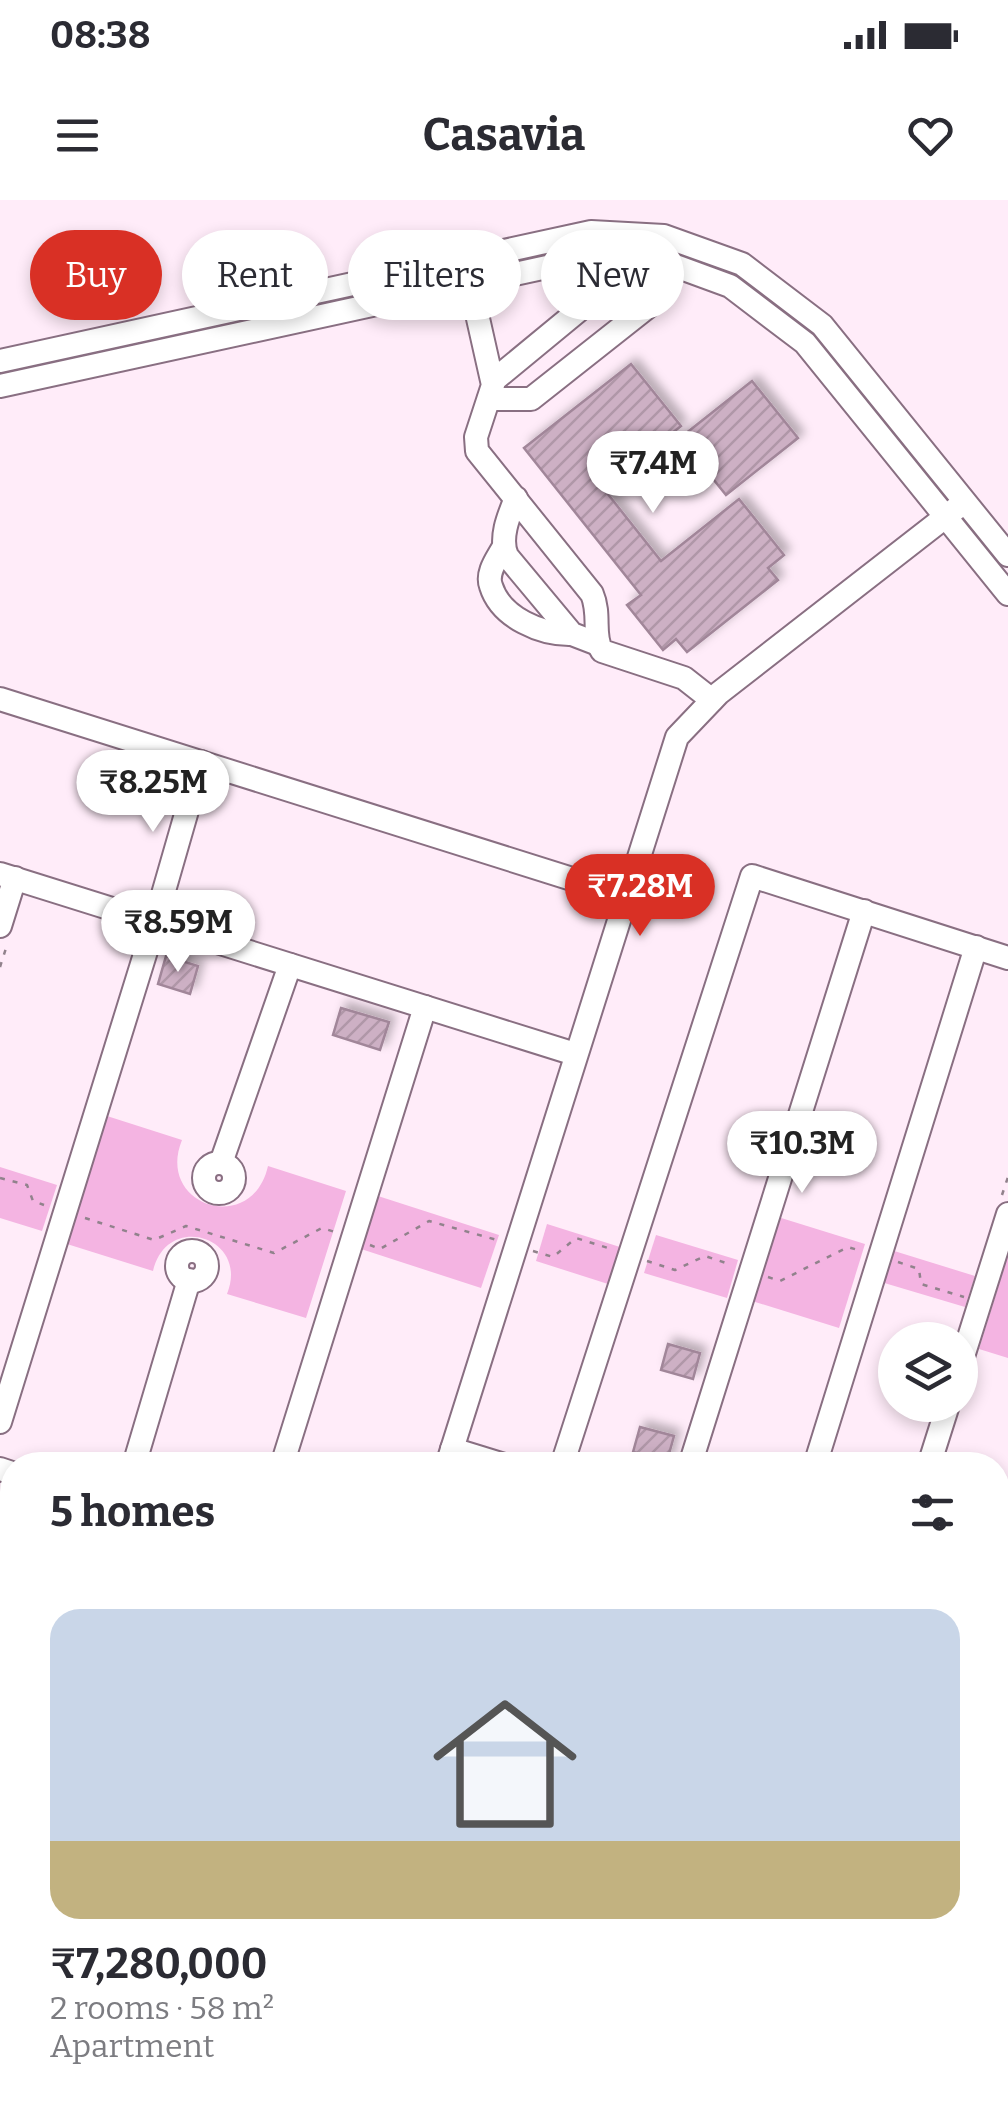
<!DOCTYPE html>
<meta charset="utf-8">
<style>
body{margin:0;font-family:Bitter,serif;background:#f2f2f3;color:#2b2b33;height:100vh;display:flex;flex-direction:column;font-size:38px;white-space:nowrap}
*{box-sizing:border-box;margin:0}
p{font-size:32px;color:#7c7c81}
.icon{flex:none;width:55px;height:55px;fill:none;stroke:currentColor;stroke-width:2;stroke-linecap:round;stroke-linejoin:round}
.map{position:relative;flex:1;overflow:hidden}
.details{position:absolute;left:0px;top:1252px;width:1010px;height:672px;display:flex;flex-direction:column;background:#fff;border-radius:40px 40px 0 0;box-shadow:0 5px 15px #0003}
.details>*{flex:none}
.guide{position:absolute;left:30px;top:30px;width:950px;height:90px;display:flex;gap:20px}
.fabs{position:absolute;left:878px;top:1122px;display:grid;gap:20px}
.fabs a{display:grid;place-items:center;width:100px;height:100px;border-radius:50%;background:#fff;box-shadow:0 5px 15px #0003;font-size:50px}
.price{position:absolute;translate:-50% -85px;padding:0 22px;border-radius:35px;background:#fff;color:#222;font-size:32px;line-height:65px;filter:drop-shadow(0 2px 5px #0008)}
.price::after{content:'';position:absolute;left:50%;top:60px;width:30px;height:22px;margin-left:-15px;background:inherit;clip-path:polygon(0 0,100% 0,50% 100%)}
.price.selected{background:#d93025;color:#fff}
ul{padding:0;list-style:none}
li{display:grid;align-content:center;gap:20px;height:530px;padding:0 50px}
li+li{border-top:2px solid #e1e1e2}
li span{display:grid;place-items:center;height:310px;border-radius:30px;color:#555}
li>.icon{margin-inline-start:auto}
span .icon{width:180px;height:180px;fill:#fffc;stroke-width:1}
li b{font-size:42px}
h2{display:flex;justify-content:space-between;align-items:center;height:120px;padding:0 50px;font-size:42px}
.chip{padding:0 35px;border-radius:45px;background:#fff;box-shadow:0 5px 15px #0003;font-size:35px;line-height:90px}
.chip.selected{background:#d93025;color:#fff}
.status{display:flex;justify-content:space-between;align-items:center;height:70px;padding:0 50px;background:#fff;direction:ltr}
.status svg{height:28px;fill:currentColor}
header{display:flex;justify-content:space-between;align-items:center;height:130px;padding:0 50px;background:#fff;font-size:45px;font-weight:700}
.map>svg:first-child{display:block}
</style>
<div class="status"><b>08:38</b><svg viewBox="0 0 49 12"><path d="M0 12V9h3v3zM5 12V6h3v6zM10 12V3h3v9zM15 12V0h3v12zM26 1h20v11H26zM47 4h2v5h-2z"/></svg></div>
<header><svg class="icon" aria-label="menu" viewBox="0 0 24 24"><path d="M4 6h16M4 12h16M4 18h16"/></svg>Casavia<svg class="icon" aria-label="heart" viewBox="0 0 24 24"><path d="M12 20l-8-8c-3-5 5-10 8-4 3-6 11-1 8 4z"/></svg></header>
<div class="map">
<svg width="1008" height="1924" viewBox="0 0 1008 1924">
<defs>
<pattern id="building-hatch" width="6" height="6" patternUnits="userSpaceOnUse" patternTransform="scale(2.5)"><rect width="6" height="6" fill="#cdb0c4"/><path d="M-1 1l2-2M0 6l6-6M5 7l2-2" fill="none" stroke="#b097a8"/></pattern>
<filter id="shadow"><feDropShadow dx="6" dy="-6" stdDeviation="5" flood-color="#0004"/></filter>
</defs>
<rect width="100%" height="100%" fill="#ffecf9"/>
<g fill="#f4b4e2">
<path d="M107,916L182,940C155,1006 252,1037 268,966L346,991L306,1118L227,1094C250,1037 167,1011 153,1071L67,1044Z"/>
<polygon points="0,967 57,985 42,1031 0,1018"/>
<polygon points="378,996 499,1035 481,1088 361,1049"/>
<polygon points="778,1017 865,1044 839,1128 752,1101"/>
<polygon points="547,1024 620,1047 608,1084 536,1061"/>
<polygon points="656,1035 738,1060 727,1098 644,1073"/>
<polygon points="891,1050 975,1076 965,1107 881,1082"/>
<polygon points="1008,1055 1008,1158 979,1149"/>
<polygon points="0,1597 12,1607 12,1644 0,1643"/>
</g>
<g fill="url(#building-hatch)" stroke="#a18699" stroke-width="2.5" filter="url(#shadow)">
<polygon points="631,164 681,226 603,288 661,361 739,299 784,355 768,368 778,380 687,452 676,439 663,450 627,405 641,395 524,248"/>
<polygon points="752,181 798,238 726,295 680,238"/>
<polygon points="166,756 198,766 190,794 158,784"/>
<polygon points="341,808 389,822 380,850 333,835"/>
<polygon points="668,1144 700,1153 693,1179 661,1170"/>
<polygon points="640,1227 674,1236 667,1261 633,1252"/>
</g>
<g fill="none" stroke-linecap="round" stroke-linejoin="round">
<g stroke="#896f82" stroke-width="26">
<g id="minor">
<path d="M470,83L493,185L476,237L477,251L592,394C601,415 592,436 602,451L684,478L712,500"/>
<polyline points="0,161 591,32 664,36 742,64 822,125 1008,355"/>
<polyline points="493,181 601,92"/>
<polyline points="0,186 593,57 659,60 730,86 805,143 1008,394"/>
<polyline points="489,199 531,199 650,105"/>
<path d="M516,298C509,315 499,338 507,356L572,434L598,444"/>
<path d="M503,348C497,359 486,373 491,386C501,418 542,435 572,434"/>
<polyline points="0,499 626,696"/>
<polyline points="0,674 575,854"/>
<polyline points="0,726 15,678"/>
<polyline points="221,963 290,765"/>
<circle cx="219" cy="978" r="15"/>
<circle cx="192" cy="1066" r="15"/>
<polyline points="960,1166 1008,1014"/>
<polyline points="0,1222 155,722 201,562"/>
<polyline points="452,1249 504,1265"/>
<polyline points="134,1265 189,1080"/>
<polyline points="282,1265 425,807"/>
<polyline points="447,1265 677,537 719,493 958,307"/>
<polyline points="562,1265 752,676 1008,758"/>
<polyline points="690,1265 864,711"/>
<polyline points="815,1265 976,747"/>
<polyline points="929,1265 948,1205"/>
<polyline points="0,1269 12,1273"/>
<polyline points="998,1420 1008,1423"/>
<polyline points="0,1661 12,1666"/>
<polyline points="0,1690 12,1684"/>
<polyline points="998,1903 1008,1905"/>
<polyline points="76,1924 80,1912"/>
<polyline points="242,1924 246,1912"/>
</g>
</g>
<g stroke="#91828c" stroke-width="2.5" stroke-dasharray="5 8" stroke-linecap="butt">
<polyline points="0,767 7,745"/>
<polyline points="0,978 27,985 33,1001 44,1005"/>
<polyline points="1002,995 1008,977"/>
<polyline points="85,1018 154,1040 186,1026 274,1053 322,1028 335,1032"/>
<polyline points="370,1045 380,1049 429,1021 497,1040"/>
<polyline points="533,1051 553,1057 576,1038 611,1049"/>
<polyline points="647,1061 675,1070 705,1056 732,1065"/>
<polyline points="898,1062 919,1069 921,1084 964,1097"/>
<polyline points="768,1077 780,1081 848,1047 861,1051"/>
</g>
<use href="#minor" stroke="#fff" stroke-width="22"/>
</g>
</svg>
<div class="fabs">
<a><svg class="icon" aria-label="layers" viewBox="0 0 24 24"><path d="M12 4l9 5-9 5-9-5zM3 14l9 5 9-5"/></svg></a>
</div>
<b class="price" style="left:653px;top:316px">₹7.4M</b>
<b class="price" style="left:153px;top:635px">₹8.25M</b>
<b class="price selected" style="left:640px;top:739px">₹7.28M</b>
<b class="price" style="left:178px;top:775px">₹8.59M</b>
<b class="price" style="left:802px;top:996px">₹10.3M</b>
<div class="guide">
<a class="chip selected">Buy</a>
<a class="chip">Rent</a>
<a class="chip">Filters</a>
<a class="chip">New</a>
</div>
<section class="details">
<h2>5 homes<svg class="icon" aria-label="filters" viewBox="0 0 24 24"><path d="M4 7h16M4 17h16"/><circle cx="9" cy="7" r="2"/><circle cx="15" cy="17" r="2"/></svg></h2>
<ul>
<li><span style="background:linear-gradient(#c9d6e8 75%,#c2b280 0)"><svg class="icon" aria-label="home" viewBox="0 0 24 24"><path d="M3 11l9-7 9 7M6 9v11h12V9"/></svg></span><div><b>₹7,280,000</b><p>2 rooms · 58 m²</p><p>Apartment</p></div></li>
</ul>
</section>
</div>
